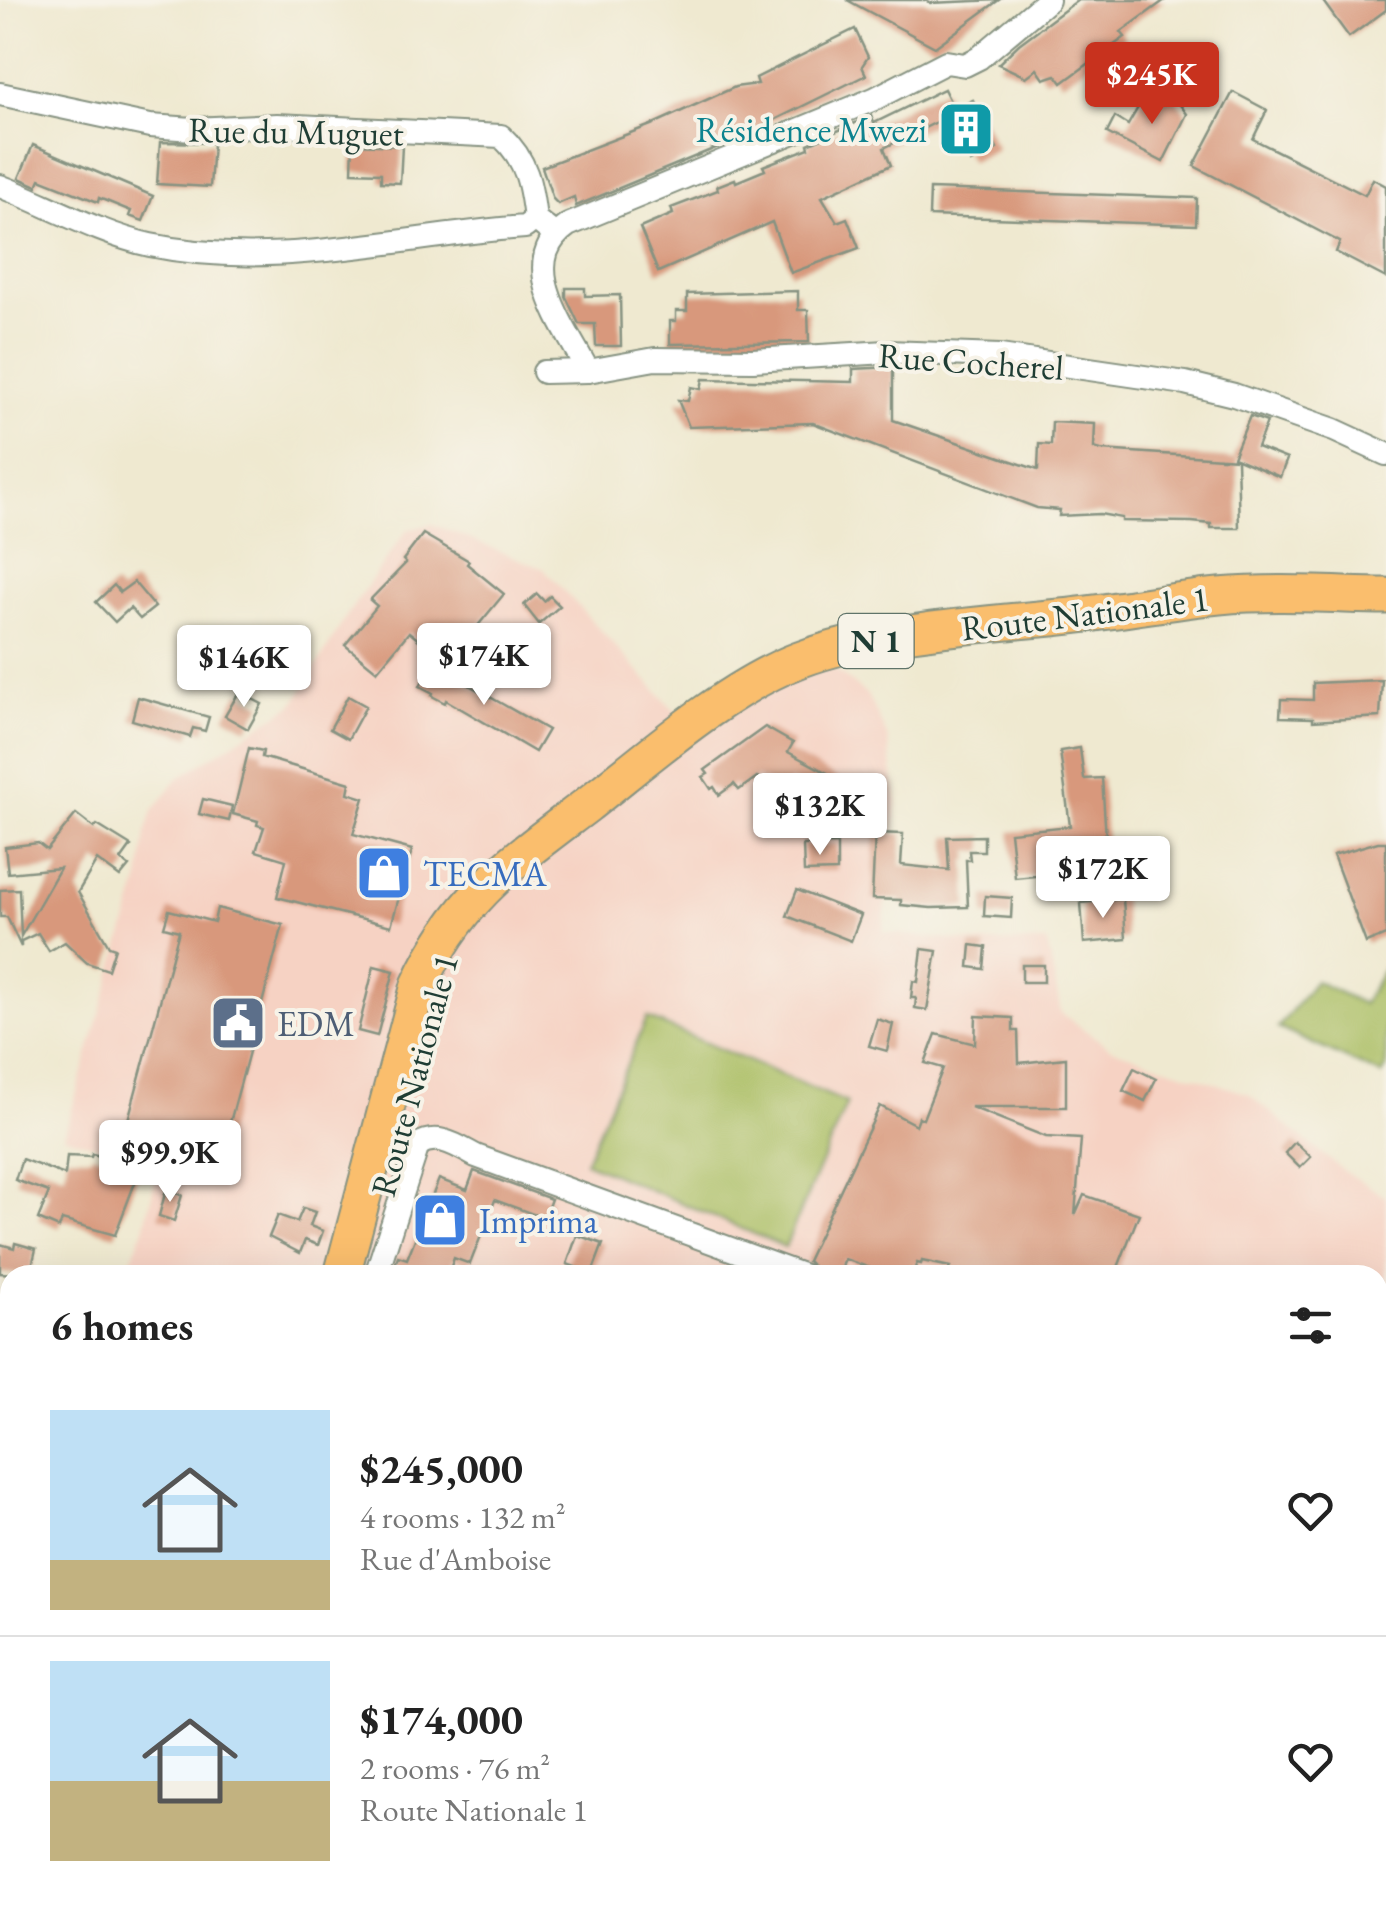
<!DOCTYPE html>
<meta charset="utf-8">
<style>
body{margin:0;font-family:"EB Garamond",serif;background:#f6f6f6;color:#222;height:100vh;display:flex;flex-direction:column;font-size:38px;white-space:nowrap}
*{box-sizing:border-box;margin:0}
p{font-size:32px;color:#767676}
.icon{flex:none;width:55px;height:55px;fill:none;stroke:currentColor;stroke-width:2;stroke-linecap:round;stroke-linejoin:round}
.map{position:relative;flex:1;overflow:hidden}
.side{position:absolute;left:0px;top:1265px;width:1388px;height:642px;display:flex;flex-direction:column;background:#fff;border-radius:30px 30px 0 0;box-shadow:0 10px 40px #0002}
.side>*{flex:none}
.price{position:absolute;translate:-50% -85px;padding:0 22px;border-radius:10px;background:#fff;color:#222;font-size:32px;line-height:65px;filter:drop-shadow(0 2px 5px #0008)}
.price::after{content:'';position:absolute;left:50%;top:60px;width:30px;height:22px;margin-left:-15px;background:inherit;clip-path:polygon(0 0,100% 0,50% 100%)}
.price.on{background:#c8321e;color:#fff}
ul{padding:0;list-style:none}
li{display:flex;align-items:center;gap:30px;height:250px;padding:0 50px}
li+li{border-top:2px solid #e0e0e0}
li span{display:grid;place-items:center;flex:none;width:280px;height:200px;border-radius:0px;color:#555}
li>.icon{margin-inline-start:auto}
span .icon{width:120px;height:120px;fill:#fffc;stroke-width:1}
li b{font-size:42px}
h2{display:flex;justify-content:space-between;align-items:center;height:120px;padding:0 50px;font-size:42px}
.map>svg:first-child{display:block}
</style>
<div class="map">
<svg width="1386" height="1907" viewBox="0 0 1386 1907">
<rect width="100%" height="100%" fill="#f7f3e8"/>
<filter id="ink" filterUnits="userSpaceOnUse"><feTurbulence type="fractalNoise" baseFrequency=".01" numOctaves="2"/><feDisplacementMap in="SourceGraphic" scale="20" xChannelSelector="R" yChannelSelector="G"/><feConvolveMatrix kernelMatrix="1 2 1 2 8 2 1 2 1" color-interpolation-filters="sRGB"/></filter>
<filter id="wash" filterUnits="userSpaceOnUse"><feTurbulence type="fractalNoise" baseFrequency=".0048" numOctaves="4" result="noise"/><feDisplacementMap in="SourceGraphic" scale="40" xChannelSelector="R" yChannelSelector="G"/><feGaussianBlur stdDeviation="2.25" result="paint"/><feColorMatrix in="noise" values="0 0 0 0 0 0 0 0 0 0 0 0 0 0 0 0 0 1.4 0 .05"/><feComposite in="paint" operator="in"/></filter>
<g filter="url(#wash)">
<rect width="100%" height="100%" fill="#efe9d0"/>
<polygon fill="#f6d2c3" points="432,524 544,569 677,713 759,695 828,664 868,696 887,736 897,800 883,932 979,943 1047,942 1061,1013 1110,1048 1248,1094 1341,1169 1386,1197 1386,1907 0,1907 0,1380 10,1380 10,1898 1378,1898 1378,1275 124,1275 144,1229 159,1163 64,1136 140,879 146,833 153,811 177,779 294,704 347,615 407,530"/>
<g fill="#aabe63" stroke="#647e4c" stroke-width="2.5">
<polygon points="1386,965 1386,1068 1382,1075 1278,1028 1315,981 1363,1004"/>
<polygon points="647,1018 847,1103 785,1247 585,1162"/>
</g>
<g id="blocks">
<g fill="#d8987c">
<polygon points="847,0 925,0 930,3 999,0 935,47"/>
<polygon points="1078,0 1165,0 1121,32 1125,37 1062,83 1056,75 1044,79 1037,69 1026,77 998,64 1019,44"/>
<polygon points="1322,0 1386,0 1386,10 1349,37"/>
<polygon points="855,29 868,57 862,66 866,75 730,142 576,206 574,197 558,204 553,199 542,167 651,125 735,87 758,84 756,78"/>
<polygon points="944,89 954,109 973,100 997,149 971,162 959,137 951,141 941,120 884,148 891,165 822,197 837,222 847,218 859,248 791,273 772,222 658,272 640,228 673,214 671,208 718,190 717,186 735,179 736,182 765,170 763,166 809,148 808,144 871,116 874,123"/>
<polygon points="1168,89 1187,114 1163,162 1107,133 1115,117 1128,125 1144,97 1159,105"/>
<polygon points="1233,92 1267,110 1253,139 1365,195 1373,179 1386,186 1386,278 1336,252 1340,242 1194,166"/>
<polygon points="160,142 213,143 210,187 157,184"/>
<polygon points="353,144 402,146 400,183 381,182 381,173 352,172"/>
<polygon points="33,145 153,196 143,221 129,216 131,211 99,198 98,202 40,179 37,186 19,178"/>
<polygon points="930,189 1197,198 1196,225 929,216"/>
<polygon points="566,288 585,288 585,296 620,295 621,346 596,346 595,324 579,324 566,297"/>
<polygon points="798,291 798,310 808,310 809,342 670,344 670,321 676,321 676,311 687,311 687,294"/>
<polygon points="893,367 893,420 1038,470 1039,444 1051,445 1052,422 1095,424 1094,448 1101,450 1237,459 1239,528 1211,528 1211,524 1192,522 1122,521 1122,518 1100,514 1059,516 1060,510 1037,508 813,423 689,427 678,400 688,401 691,387 701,389 703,379 853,382 853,369"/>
<polygon points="1250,416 1267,422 1257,447 1287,459 1280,477 1233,457"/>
<polygon points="423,534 469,561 467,564 504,594 447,663 409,632 377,671 345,645 377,606 370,600 406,563 403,560"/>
<polygon points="134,582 155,607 140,619 130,608 115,622 96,602 114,585 120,592"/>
<polygon points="537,594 544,601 550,596 560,606 539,624 524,605"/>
<polygon points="432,664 548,730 535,752 446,700 445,703 432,696 433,693 420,686"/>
<polygon points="1382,680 1380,717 1313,721 1313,718 1280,717 1281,699 1313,700 1313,683"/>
<polygon points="239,692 262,704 248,729 225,716"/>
<polygon points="348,696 366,706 348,739 330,729"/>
<polygon points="138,697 209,717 205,731 193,728 190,737 132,720"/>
<polygon points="765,727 793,743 788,752 848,784 836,805 790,781 785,792 757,777 739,790 734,784 719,795 714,787 711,789 703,777 708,774 705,770"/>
<polygon points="249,748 263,751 262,757 350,783 348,793 364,798 353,834 412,850 391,926 277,897 286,860 256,851 264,827 257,825 258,821 233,814"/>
<polygon points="1080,748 1084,779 1102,778 1108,869 1015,878 1010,832 1070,826 1060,751"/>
<polygon points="203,799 232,806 229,821 199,814"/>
<polygon points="76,814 94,828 97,825 131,846 121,860 129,866 120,877 97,860 78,892 109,946 115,948 108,970 87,963 65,942 49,951 38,933 21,941 21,947 7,917 0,917 0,890 19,889 21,936 60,868 8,873 5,847 38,843 47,850"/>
<polygon points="875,833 903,834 901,865 949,870 947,837 984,836 984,851 969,851 970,860 966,860 968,907 931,908 901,905 901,900 872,899"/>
<polygon points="1378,842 1386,842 1386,935 1366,943 1333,855"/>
<polygon points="837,844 837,871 804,872 803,845"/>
<polygon points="797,890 861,915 851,941 787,916"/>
<polygon points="985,896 1012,898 1011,918 984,916"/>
<polygon points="1123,899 1126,939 1084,943 1081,903"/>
<polygon points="217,908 283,925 221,1156 191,1148 194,1138 128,1120 179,931 164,927 169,910 214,922"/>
<polygon points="971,945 986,947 984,969 969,967"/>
<polygon points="922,949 937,951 927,1010 915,1008 916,998 911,998 913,981 918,982"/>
<rect x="1022" y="965" width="22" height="17"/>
<polygon points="374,966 394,971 377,1036 358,1031"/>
<polygon points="976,1016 1013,1018 1013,1031 1018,1031 1019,1063 1066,1058 1066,1107 971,1107 1046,1137 1081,1139 1075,1215 1084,1195 1139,1214 1115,1275 947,1275 950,1267 922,1261 921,1264 917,1263 912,1275 874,1275 876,1270 845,1259 839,1275 816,1270 807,1261 880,1106 916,1125 919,1117 923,1119 943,1068 925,1063 936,1034 975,1044"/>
<polygon points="877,1019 893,1024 887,1051 869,1046"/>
<polygon points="1134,1068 1156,1079 1145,1101 1123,1091"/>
<polygon points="1295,1142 1311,1157 1300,1168 1285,1153"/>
<polygon points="92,1154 125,1162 124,1168 139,1172 115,1235 62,1220 59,1228 38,1219 49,1192 15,1180 22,1159 65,1175 67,1156 91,1157"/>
<polygon points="474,1171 551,1199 544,1218 495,1200 470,1264 454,1258 448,1275 401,1275 393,1271 398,1256 407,1259 439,1179 467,1190"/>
<polygon points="166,1190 182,1195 174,1221 159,1216"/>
<polygon points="303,1208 315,1212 310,1226 323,1231 318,1245 305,1240 300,1253 269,1237 278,1215 297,1222"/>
<polygon points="577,1235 603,1244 592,1273 567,1264"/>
<polygon points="15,1243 36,1249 30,1275 0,1273 0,1244 14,1248"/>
</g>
</g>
</g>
<g filter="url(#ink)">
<use href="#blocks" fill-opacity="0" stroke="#879382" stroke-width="2.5"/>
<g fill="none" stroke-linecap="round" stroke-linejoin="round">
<g stroke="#879382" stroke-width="26">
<g id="street">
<path d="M0,94L150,126L193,129L277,125L501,136C527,160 531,185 535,219L555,235"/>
<path d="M0,186C46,204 102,235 150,245C274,271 401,236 525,227L535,219"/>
<path d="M588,371C565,326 514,263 568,225L874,99L946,62L965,65L979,58L1048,0"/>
<polyline points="544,372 588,371 655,359 753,360 887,352 1000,356 1185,383 1234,395 1334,430 1386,454"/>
<path d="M376,1275L418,1145C438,1132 457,1146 476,1156L802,1275"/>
<polyline points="0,1386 10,1389"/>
<polyline points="1378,1462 1386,1463"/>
<polyline points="0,1761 10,1733"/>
<polyline points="219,1898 246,1907"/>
</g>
</g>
<g stroke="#879382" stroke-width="39">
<g id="primary">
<path d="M342,1275L419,985C460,896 512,862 587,805C648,757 727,687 799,660C876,631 980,625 1061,617C1114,612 1166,601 1219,596C1274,591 1331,595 1386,596"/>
<polyline points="214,1898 218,1907"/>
<polyline points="150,1907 154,1898"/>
</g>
</g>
<use href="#street" stroke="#fff" stroke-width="22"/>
<use href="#primary" stroke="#fabe6d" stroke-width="35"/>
</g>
</g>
<defs>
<g id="building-square" transform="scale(2.875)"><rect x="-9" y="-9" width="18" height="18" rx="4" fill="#0f9aa8" stroke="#f7f3e8"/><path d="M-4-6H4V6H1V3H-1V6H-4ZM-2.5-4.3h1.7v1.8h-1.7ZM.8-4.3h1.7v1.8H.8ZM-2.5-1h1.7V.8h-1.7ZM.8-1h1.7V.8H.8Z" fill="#fff"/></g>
<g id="shop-square" transform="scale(2.875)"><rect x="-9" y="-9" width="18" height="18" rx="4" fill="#3f7fe0" stroke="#f7f3e8"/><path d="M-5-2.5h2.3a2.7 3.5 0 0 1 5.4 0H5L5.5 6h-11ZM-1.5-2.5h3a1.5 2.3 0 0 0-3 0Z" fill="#fff"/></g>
<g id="civic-square" transform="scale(2.875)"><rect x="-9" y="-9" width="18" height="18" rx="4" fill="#5c6f8a" stroke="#f7f3e8"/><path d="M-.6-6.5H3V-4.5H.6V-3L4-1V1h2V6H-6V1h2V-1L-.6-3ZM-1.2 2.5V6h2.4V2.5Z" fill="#fff"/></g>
</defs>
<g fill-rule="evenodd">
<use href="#building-square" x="966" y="129"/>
<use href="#shop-square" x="384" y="873"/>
<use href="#civic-square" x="238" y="1023"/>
<use href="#shop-square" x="440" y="1220"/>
</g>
<g text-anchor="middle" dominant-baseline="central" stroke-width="8" stroke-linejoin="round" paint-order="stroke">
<rect fill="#f7f3e8" stroke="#60746a" stroke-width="2.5" x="838.5" y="614" width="75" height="54" rx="8"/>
<g font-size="32" font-weight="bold" fill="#1f3d34">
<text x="876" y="641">N 1</text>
</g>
<g font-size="35" fill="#0d838f" stroke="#f7f3e8" text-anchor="end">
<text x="927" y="129">Résidence Mwezi</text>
</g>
<g font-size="35" fill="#1f3d34" stroke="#f7f3e8">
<text transform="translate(296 131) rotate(1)">Rue du Muguet</text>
<text transform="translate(971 361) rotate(4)">Rue Cocherel</text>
<text transform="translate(1085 613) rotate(-7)">Route Nationale 1</text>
<text transform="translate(414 1075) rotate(-75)">Route Nationale 1</text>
</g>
<g font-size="35" fill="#366cbe" stroke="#f7f3e8" text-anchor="start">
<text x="423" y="873">TECMA</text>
<text x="479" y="1220">Imprima</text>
</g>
<g font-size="35" fill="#4e5e75" stroke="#f7f3e8" text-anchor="start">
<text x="277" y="1023">EDM</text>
</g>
</g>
</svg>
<b class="price on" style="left:1152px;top:127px">$245K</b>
<b class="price" style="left:484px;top:708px">$174K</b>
<b class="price" style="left:244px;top:710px">$146K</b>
<b class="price" style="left:820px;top:858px">$132K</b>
<b class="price" style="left:1103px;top:921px">$172K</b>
<b class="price" style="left:170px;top:1205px">$99.9K</b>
<section class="side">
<h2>6 homes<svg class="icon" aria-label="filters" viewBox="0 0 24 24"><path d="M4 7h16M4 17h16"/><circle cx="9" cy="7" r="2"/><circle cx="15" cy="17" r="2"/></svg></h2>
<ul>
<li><span style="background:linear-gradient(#bfe0f5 75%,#c2b280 0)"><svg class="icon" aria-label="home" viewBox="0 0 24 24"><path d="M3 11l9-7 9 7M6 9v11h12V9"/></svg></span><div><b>$245,000</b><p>4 rooms · 132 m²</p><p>Rue d'Amboise</p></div><svg class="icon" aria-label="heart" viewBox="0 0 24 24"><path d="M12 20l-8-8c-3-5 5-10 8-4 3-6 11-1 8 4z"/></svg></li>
<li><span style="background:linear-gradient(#bfe0f5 60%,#c2b280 0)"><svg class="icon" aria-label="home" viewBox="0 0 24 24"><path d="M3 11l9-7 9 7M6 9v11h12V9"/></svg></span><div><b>$174,000</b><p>2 rooms · 76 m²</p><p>Route Nationale 1</p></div><svg class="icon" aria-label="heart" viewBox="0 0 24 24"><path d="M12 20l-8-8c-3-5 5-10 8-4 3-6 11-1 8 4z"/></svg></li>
</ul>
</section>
</div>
